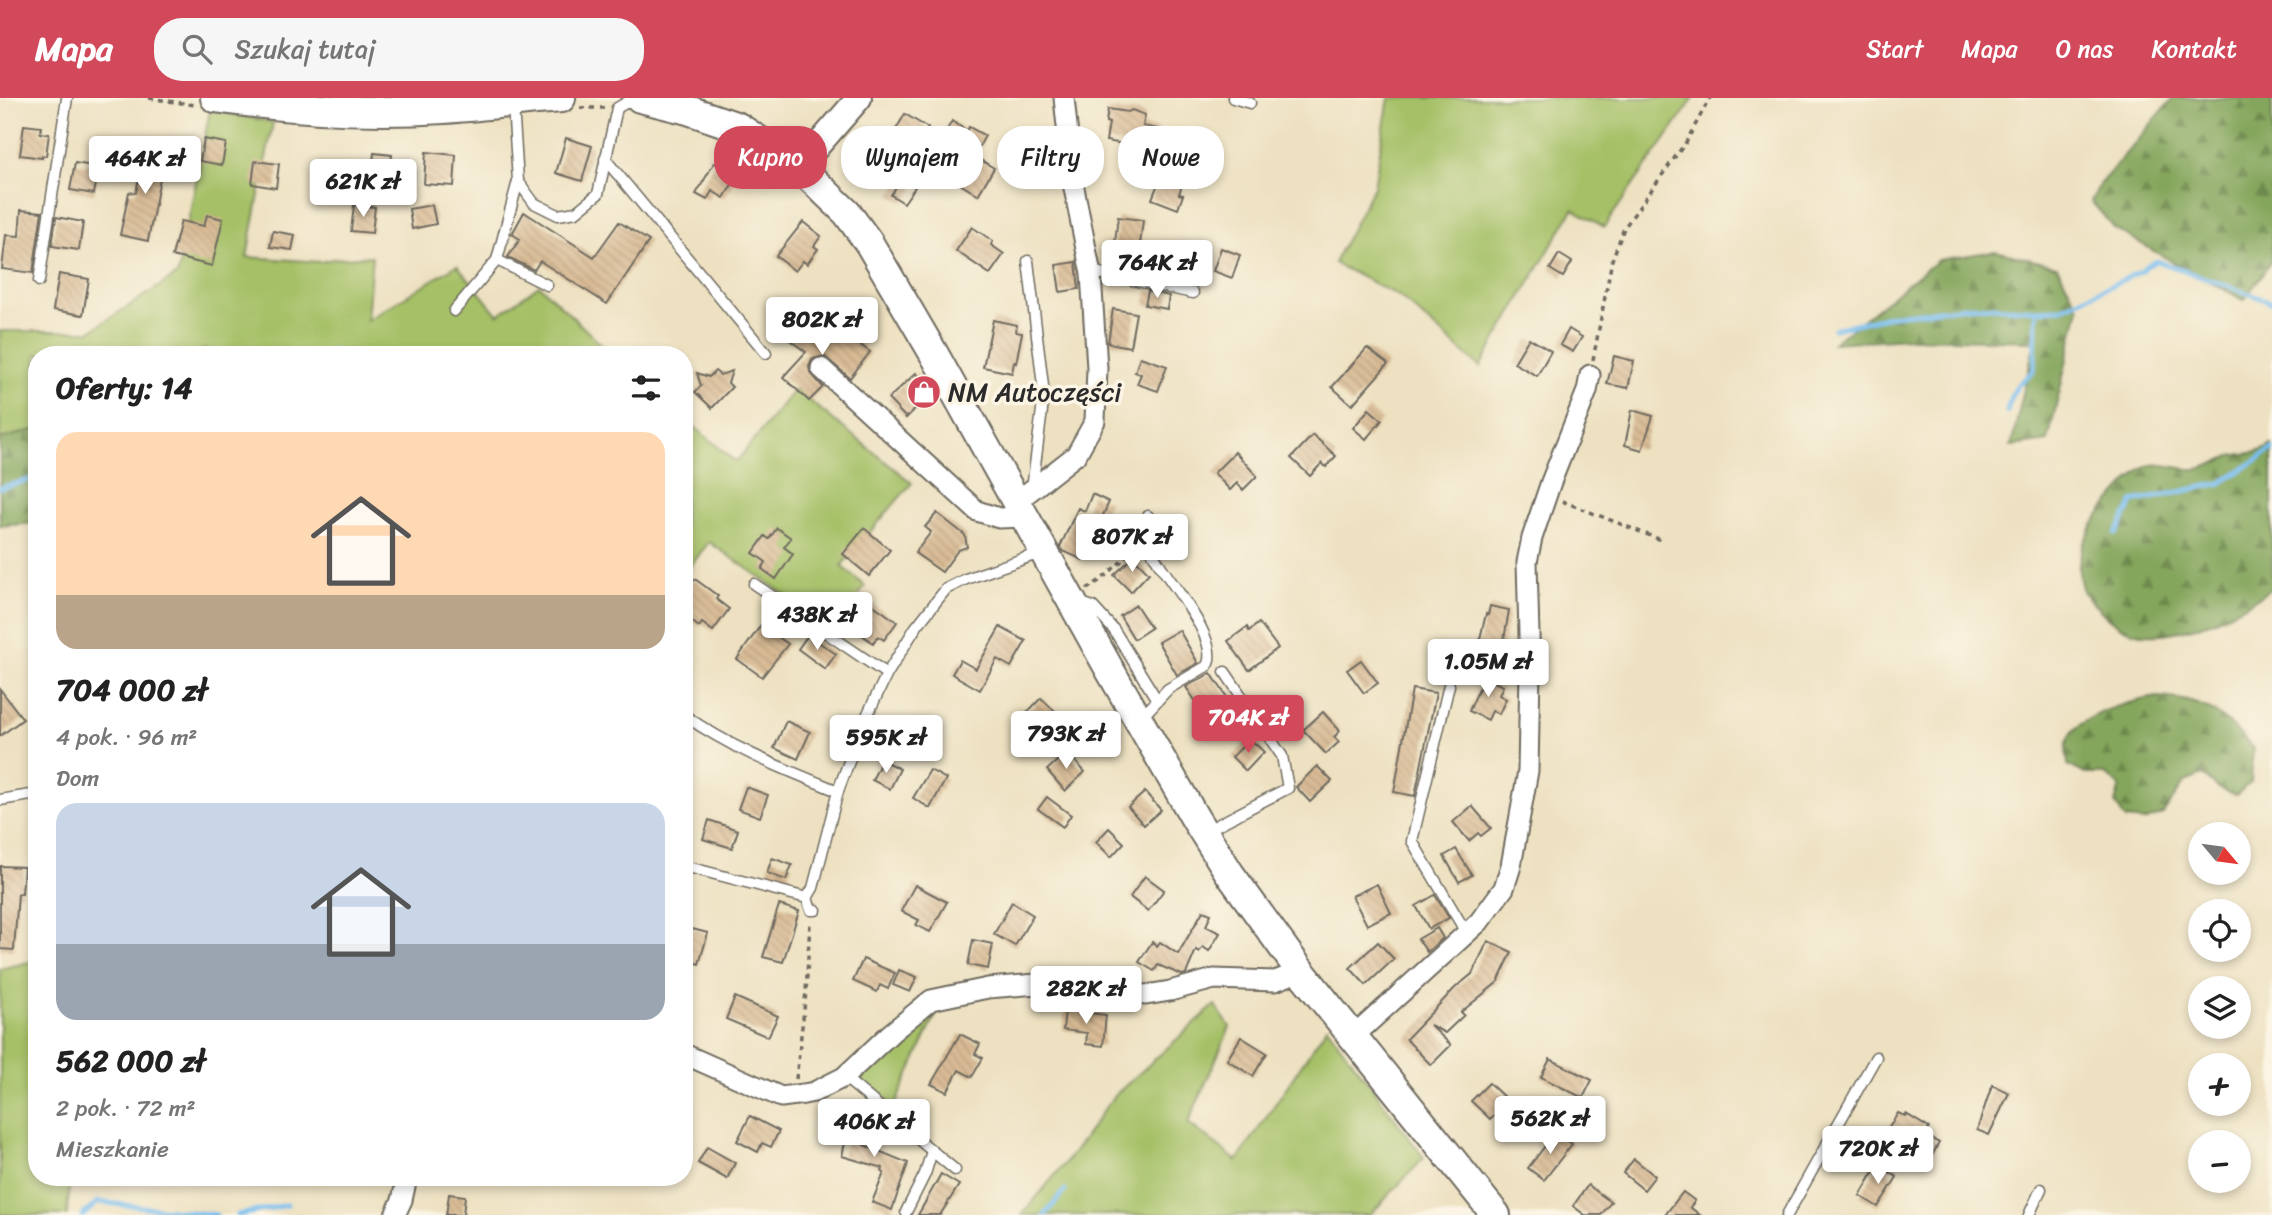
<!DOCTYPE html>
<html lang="pl">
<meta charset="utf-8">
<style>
body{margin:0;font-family:Sriracha,sans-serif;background:#f6f6f6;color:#222;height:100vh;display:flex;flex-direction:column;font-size:26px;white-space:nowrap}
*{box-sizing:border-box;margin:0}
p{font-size:23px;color:#767676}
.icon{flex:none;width:38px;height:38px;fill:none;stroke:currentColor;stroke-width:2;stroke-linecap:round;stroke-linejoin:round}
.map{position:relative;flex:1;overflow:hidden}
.sheet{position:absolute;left:28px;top:248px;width:665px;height:840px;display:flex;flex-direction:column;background:#fff;border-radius:28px;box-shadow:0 4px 10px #0003}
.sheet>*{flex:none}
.hud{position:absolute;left:714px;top:28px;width:665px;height:63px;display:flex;gap:14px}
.needle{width:46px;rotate:119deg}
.fabs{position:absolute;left:2188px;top:724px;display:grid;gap:14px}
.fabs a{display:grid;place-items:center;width:63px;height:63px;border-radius:50%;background:#fff;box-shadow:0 4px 10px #0003;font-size:35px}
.price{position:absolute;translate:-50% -60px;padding:0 16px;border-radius:7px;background:#fff;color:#222;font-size:23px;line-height:46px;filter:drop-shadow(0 2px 4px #0008)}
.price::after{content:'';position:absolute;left:50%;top:42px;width:21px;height:16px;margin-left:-10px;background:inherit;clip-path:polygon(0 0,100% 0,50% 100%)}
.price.on{background:#d1495b;color:#fff}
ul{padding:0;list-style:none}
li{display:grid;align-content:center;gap:14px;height:371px;padding:0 28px}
li span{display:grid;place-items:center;height:217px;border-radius:21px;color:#555}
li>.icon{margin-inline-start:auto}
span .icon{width:126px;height:126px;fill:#fffc;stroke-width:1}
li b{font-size:30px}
h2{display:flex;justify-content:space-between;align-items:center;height:84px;padding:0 28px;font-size:30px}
.tag{padding:0 24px;border-radius:28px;background:#fff;box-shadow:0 4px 10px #0003;font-size:24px;line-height:63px}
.tag.on{background:#d1495b;color:#fff}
header{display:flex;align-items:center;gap:42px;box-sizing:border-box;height:98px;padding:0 35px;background:#d1495b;color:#fff}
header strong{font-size:33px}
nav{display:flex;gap:38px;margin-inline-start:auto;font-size:24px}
.search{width:490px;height:63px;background:#f6f6f6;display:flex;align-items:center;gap:18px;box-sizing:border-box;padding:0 24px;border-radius:28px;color:#767676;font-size:26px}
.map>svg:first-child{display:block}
</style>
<header>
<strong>Mapa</strong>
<div class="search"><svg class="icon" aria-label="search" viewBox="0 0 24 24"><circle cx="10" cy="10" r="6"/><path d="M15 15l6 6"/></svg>Szukaj tutaj</div>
<nav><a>Start</a><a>Mapa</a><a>O nas</a><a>Kontakt</a></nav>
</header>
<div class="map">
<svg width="2272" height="1117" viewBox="0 0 2272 1117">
<defs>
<pattern id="forest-firs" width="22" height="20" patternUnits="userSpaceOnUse" patternTransform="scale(1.75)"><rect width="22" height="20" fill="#84a65b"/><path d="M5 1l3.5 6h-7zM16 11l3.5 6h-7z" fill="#6c874b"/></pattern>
<pattern id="building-back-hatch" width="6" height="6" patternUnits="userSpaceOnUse" patternTransform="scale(1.75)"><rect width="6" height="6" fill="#d9bb95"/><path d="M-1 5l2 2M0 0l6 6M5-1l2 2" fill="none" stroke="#baa181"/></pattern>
</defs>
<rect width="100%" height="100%" fill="#fcf5e5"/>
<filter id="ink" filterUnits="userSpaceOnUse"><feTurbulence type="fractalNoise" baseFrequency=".0143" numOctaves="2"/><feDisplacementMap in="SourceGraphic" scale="14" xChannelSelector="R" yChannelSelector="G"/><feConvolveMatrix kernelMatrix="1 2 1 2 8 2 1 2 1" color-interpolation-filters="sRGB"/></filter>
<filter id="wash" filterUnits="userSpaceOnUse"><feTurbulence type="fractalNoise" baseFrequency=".00686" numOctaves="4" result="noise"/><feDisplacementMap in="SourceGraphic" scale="28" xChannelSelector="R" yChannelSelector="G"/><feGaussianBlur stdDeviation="1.57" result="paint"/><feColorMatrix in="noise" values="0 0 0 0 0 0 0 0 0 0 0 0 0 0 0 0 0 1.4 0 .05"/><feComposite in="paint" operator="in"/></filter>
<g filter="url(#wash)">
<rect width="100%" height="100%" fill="#ede1c1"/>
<g fill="#a5c066" stroke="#687648" stroke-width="2">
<polygon points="1389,0 1694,0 1604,129 1573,111 1480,269 1399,198 1334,165 1374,88"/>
<polygon points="210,12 273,24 247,159 321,164 332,161 372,158 367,222 457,167 498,217 539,187 612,257 227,257 205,251 193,257 37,257 37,331 0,341 0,233 90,233 178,176"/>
<polygon points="795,291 912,385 841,468 865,488 836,532 709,444 684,476 684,320 736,364"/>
<polygon points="37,862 37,1080 70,1080 67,1117 0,1117 0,871"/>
<polygon points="1215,907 1230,929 1188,1025 1237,1063 1327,929 1424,1060 1370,1117 1022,1117 1075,1053 1113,999"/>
<polygon points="939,910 894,1009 858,981"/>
</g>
<g fill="url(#forest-firs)" stroke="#586843" stroke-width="2">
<polygon points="2173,0 2272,0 2272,162 2244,202 2178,167 2114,130 2091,103 2100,86"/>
<polygon points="1995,153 2057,168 2079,210 2048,343 2011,348 2035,243 1908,240 1833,245 1938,162"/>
<polygon points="37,331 37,425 0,428 0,341"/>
<path d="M2272,347V490C2237,515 2188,539 2144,536C2125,535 2111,524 2099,511C2093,505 2084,498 2082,490C2067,445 2110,401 2140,372C2154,359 2180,373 2196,371C2208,370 2220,362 2231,358C2245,355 2260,356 2272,347Z"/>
<path d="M2158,599C2205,601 2223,617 2253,650L2251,684L2236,697L2218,690L2203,677L2185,684L2163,716L2144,723L2125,721L2115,705L2120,688L2105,676H2085L2068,667C2068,662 2066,655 2066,650C2069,617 2132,603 2158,599Z"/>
</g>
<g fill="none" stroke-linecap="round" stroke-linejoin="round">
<g stroke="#79bef0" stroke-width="5">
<polyline points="1834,231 1894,217 1975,208 2036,212 2060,211 2142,173 2146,168 2157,163 2272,204"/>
<polyline points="326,257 334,253"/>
<polyline points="2007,314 2011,298 2018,287 2033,273 2035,264 2036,212"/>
<polyline points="0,390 37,380"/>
<polyline points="2116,436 2133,404 2221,385 2272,352"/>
<polyline points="83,1117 98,1104 216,1117"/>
<polyline points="238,1117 287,1107"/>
<polyline points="1045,1117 1065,1092"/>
</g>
</g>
<g id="blocks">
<g fill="url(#building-back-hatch)">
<polygon points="1108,11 1128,14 1132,12 1145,17 1143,28 1158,31 1153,56 1139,53 1140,49 1106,43 1109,25 1106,24"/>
<polygon points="905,16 928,30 913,54 891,40"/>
<polygon points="952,23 967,33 969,29 985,38 975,56 944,37"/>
<polygon points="24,27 41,29 40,35 49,36 46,58 42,58 42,60 20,57"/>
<polygon points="566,40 592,48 582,83 556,75"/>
<polygon points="204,41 226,45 222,67 200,63"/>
<polygon points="145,49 169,53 165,75 161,75 148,143 120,137 129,94 136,95"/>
<polygon points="426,54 456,57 454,88 424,86"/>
<polygon points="374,55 392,57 388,87 371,85"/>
<polygon points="976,59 994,70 978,97 960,86"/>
<polygon points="255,63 279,66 276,90 252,86"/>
<polygon points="75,65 99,69 94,96 70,92"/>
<polygon points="714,65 737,78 724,100 712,93 707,102 696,96"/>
<polygon points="1162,76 1183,84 1179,96 1183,97 1178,111 1152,101"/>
<polygon points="902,80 915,89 904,105 891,97"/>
<polygon points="354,107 375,109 372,135 351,133"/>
<polygon points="432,107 436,126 412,131 409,111"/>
<polygon points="21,112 42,114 33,175 2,171 6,137 19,138"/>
<polygon points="524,114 594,159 619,124 649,143 607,206 540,163 534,172 508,159 520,141 512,136"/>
<polygon points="207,117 223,121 212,168 172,158 181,123 204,128"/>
<polygon points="56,119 83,124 79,152 52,148"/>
<polygon points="1118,119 1143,122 1137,172 1112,169"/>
<polygon points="803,124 821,138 814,148 818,151 807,166 803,163 795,173 776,158"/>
<polygon points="972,129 993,143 991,147 1004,156 990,176 956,153"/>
<polygon points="273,133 295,137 292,152 270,149"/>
<polygon points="1221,150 1240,157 1232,180 1213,173"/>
<polygon points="1559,156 1572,164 1563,179 1550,171"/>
<polygon points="1076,164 1079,191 1060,194 1056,167"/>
<polygon points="59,176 89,181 83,217 53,212"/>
<polygon points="1148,193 1169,198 1167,211 1145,207"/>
<polygon points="1113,211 1136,215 1130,249 1108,245"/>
<polygon points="993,222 1017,227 1016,234 1022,235 1016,265 1014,264 1012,275 983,269"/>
<polygon points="809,224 830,241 837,230 870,254 850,280 824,258 812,261 809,268 810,274 823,289 809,303 783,279 806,254 787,240 797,227 803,232"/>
<polygon points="1569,231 1582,239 1573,254 1560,247"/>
<polygon points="1529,240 1551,253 1537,278 1514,265"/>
<polygon points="1367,250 1388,266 1352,307 1332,289"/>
<polygon points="1614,258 1634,263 1628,290 1607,286"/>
<polygon points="1140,259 1167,268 1158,293 1137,286 1141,276 1135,274"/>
<polygon points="715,273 720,277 732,273 728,285 732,289 712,310 695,294 701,288 697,275 709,279"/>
<polygon points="916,275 933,294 906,320 888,301"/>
<polygon points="1369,311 1382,322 1366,341 1353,330"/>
<polygon points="1632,312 1653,318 1642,352 1625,347"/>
<polygon points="1313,337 1336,358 1326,369 1322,365 1310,378 1291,360"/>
<polygon points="1235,354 1257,378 1243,392 1237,385 1230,392 1214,375"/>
<polygon points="1092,396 1109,404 1083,462 1063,453 1060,449 1078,410 1085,413"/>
<polygon points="937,415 965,437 967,449 958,452 942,474 915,455 931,434 925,429"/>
<polygon points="777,430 791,440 784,449 793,456 776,481 762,471 766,464 753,455 765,438 769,441"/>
<polygon points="864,430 890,452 869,478 843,456"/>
<polygon points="1133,459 1149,475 1131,494 1114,477"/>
<polygon points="695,481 718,498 716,501 729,511 713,533 702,525 699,529 684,517 684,496"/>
<polygon points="858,496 897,524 884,542 878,538 873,545 856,532 861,525 845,513"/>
<polygon points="1136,507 1151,530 1134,541 1120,518"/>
<polygon points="1490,508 1509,512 1502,554 1478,549 1486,516 1488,517"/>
<polygon points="1259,525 1278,550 1249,572 1228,543 1247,529 1249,533"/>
<polygon points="761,527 788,546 762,579 737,561"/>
<polygon points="1000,529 1026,543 1011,569 997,561 980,592 952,576 960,562 976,571"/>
<polygon points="1179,532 1198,565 1177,577 1158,544"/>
<polygon points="808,537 836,556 825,571 798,551"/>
<polygon points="1361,562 1378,585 1364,595 1347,572"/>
<polygon points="1211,575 1234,610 1211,626 1186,589"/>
<polygon points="1484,579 1503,588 1499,597 1506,601 1499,616 1492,613 1488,622 1469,613"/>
<polygon points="0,591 23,621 0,638"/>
<polygon points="1412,591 1436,595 1415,698 1394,694"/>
<polygon points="1041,600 1072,629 1091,616 1100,630 1057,658 1019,623"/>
<polygon points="1323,614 1340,633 1334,639 1339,644 1326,656 1303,632"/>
<polygon points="786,623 810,634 798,661 774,650"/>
<polygon points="1250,641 1264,654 1246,673 1232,659"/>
<polygon points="1067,654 1085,674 1065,693 1047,672"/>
<polygon points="882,662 900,671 890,691 872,682"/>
<polygon points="1317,668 1332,683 1310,704 1296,689"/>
<polygon points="930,672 946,681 930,710 913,700"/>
<polygon points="746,689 768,697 760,719 738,711"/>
<polygon points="1145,694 1161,712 1144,727 1128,709"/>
<polygon points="1047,699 1071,717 1063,729 1038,711"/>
<polygon points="1472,708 1491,730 1481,738 1478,735 1469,743 1453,724"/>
<polygon points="709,722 738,732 732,750 703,741"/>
<polygon points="1109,730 1124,745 1111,759 1096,744"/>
<polygon points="1456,751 1472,777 1459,784 1444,758"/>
<polygon points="772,760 792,767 786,782 767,775"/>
<polygon points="0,768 24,769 22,796 18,796 14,852 0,851"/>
<polygon points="1145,778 1164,792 1148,813 1130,799"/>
<polygon points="1377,786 1391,815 1367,827 1352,798"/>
<polygon points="915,787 947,804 930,834 916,827 919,822 901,813"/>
<polygon points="1435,797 1449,820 1429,831 1416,808"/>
<polygon points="1012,804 1033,817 1015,848 994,836"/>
<polygon points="779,807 799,813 783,864 763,859"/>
<polygon points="1203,813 1211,816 1206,828 1220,835 1209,853 1203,849 1199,854 1196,852 1186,876 1182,877 1158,867 1154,873 1139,864 1152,844 1157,848 1160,844 1178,856"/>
<polygon points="1437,830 1443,840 1427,854 1418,841"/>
<polygon points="692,831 708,835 699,866 684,861"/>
<polygon points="973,842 993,846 988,871 968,867"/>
<polygon points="1488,843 1512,854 1498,884 1461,914 1464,917 1445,935 1430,927 1451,947 1431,967 1406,941 1455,890 1472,876"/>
<polygon points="1378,844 1394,861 1366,887 1350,870"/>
<polygon points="863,861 895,875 888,891 880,887 877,894 853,883"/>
<polygon points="899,872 917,879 910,894 893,887"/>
<polygon points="735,899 778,918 768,939 726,921"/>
<polygon points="1065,912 1106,917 1103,948 1086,946 1087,935 1063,932"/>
<polygon points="960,936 980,946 975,956 983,960 972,979 959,972 947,994 931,986"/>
<polygon points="1241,939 1267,955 1253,978 1227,962"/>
<polygon points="1550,961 1592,982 1583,1000 1541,979"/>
<polygon points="1489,985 1508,1003 1490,1021 1471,1003"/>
<polygon points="1992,987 2009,995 1989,1037 1977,1032"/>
<polygon points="853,1010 873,1016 864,1047 908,1065 892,1112 872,1104 884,1075 882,1074 883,1070 842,1058"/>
<polygon points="1898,1015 1905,1018 1906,1016 1929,1030 1925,1037 1939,1045 1930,1061 1887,1033"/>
<polygon points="750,1018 779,1033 771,1049 762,1045 758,1054 737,1043"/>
<polygon points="1556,1034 1572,1046 1544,1082 1528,1070"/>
<polygon points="707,1049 735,1065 727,1081 698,1065"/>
<polygon points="1634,1061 1655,1078 1644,1092 1623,1075"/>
<polygon points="1878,1067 1897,1079 1878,1109 1860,1098"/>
<polygon points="941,1076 959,1087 940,1117 918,1117"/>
<polygon points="1588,1087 1611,1104 1601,1117 1585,1117 1573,1108"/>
<polygon points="1683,1094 1695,1103 1690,1109 1700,1117 1665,1117"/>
<polygon points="449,1096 465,1098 463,1117 446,1117"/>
</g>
</g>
</g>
<g filter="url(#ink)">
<use href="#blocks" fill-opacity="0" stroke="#6f6b60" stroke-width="2"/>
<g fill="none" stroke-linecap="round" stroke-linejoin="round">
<g stroke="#6f6b60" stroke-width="13">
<g id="service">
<polyline points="1233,0 1250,5"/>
<polyline points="513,7 518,83 534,105 558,117 576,114 598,96 617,10 634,0"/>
<polyline points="605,61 766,255"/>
<polyline points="497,162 547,187"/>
<polyline points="1028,163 1044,296 1032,391"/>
<polyline points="1090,173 1193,195"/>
<polyline points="39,183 67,0"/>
<polyline points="454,213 497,162 518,83"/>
<polyline points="754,486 887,576"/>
<polyline points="1078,504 1093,509 1114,532 1157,602"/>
<polyline points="1449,587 1412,743 1467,836"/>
<path d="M684,617C732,651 784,671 838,693"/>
<path d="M1140,621L1168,591L1207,568C1222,539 1161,477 1151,451C1146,440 1147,430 1148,418"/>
<polyline points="0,702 37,696"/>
<polyline points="1204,734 1288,690 1282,658 1225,574"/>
<polyline points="684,768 807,800 813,790 838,693 863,626 887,576 916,529 946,491 966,481 1040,455"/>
<polyline points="807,800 811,812 816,812"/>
<polyline points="844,979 955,1072"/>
<polyline points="874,1042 896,1022"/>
<polyline points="906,1114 925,1076 932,1053"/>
<polyline points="1787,1117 1876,959"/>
<polyline points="2029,1117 2041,1091"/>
</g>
</g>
<g stroke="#6f6b60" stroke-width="23">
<g id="minor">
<polyline points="821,270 977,413 999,420 1024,419"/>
<polyline points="1016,404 1076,357 1095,323 1097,270 1091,176 1073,85 1064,0"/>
<polyline points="1354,938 1479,824 1504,790 1511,768 1528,673 1530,573 1527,464 1532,440 1551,384 1587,293 1590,277"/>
<polyline points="684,956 781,999 804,996 814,994 844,979 891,935 931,902 988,890 1037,886 1146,897 1170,893 1214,881 1275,883 1288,878 1298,870"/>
<polyline points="395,1117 402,1102 407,1080"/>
</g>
</g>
<g stroke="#6f6b60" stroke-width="28">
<polyline id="tertiary" points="799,69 859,0"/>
</g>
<g stroke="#6f6b60" stroke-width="32">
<g id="secondary">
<path d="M215,0C290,11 368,16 444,11C483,8 522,3 561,0"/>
<polyline points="640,0 688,12 738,29 799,69 847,115 869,145 934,256 1111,574 1196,722 1230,776 1298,870 1496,1117"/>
</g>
</g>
<g stroke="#6f6b60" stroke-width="3.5" stroke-dasharray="5 5" stroke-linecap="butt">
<polyline points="149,0 195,7"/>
<polyline points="580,10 604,10"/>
<polyline points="1593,262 1612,162 1624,130 1686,44 1710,0"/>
<polyline points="1562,403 1661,442"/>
<polyline points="1087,491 1102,481 1137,449"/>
<polyline points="796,981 806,894 810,825"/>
</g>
<use href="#service" stroke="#fff" stroke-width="10"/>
<use href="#minor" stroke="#fff" stroke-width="19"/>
<use href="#tertiary" stroke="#fff" stroke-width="24"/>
<use href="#secondary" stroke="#fff" stroke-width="28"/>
</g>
</g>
<defs>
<g id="shop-disc" transform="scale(1.75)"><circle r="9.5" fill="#d1495b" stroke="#fcf5e5"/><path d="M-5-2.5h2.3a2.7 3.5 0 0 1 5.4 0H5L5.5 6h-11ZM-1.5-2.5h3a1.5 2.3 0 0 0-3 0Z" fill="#fff"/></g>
</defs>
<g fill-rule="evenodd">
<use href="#shop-disc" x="924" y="294"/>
</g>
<g text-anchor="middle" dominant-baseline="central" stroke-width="7" stroke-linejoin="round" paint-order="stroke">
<g font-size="26" fill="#2b2b2b" stroke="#fcf5e5" text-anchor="start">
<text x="948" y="294">NM Autoczęści</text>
</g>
</g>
</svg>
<div class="fabs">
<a><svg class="needle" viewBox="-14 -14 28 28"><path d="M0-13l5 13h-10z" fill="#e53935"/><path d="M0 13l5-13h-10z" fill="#767676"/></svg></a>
<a><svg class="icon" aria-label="locate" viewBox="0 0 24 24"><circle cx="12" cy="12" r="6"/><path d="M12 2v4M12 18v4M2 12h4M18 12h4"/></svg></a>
<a><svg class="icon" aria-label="layers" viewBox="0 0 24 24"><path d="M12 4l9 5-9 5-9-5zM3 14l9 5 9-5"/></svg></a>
<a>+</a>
<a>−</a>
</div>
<b class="price" style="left:145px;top:98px">464K zł</b>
<b class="price" style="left:363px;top:121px">621K zł</b>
<b class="price" style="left:1157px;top:202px">764K zł</b>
<b class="price" style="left:822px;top:259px">802K zł</b>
<b class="price" style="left:1132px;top:476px">807K zł</b>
<b class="price" style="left:817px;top:554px">438K zł</b>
<b class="price" style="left:1488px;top:601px">1.05M zł</b>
<b class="price on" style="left:1248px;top:657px">704K zł</b>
<b class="price" style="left:1066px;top:673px">793K zł</b>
<b class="price" style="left:886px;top:677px">595K zł</b>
<b class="price" style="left:1086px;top:928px">282K zł</b>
<b class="price" style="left:1550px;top:1058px">562K zł</b>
<b class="price" style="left:874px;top:1061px">406K zł</b>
<b class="price" style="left:1878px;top:1088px">720K zł</b>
<div class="hud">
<a class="tag on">Kupno</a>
<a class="tag">Wynajem</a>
<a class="tag">Filtry</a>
<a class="tag">Nowe</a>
</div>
<section class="sheet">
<h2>Oferty: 14<svg class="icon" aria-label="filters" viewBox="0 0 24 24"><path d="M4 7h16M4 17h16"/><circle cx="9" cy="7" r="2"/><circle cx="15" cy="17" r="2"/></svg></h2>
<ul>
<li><span style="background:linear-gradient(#ffd9b3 75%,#b9a48a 0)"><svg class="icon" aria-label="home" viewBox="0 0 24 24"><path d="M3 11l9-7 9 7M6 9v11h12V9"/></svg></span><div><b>704 000 zł</b><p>4 pok. · 96 m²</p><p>Dom</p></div></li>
<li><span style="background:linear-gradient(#c9d6e8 65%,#9aa5b1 0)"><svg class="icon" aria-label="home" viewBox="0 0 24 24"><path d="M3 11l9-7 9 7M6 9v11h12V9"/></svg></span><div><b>562 000 zł</b><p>2 pok. · 72 m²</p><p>Mieszkanie</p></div></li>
</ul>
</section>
</div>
